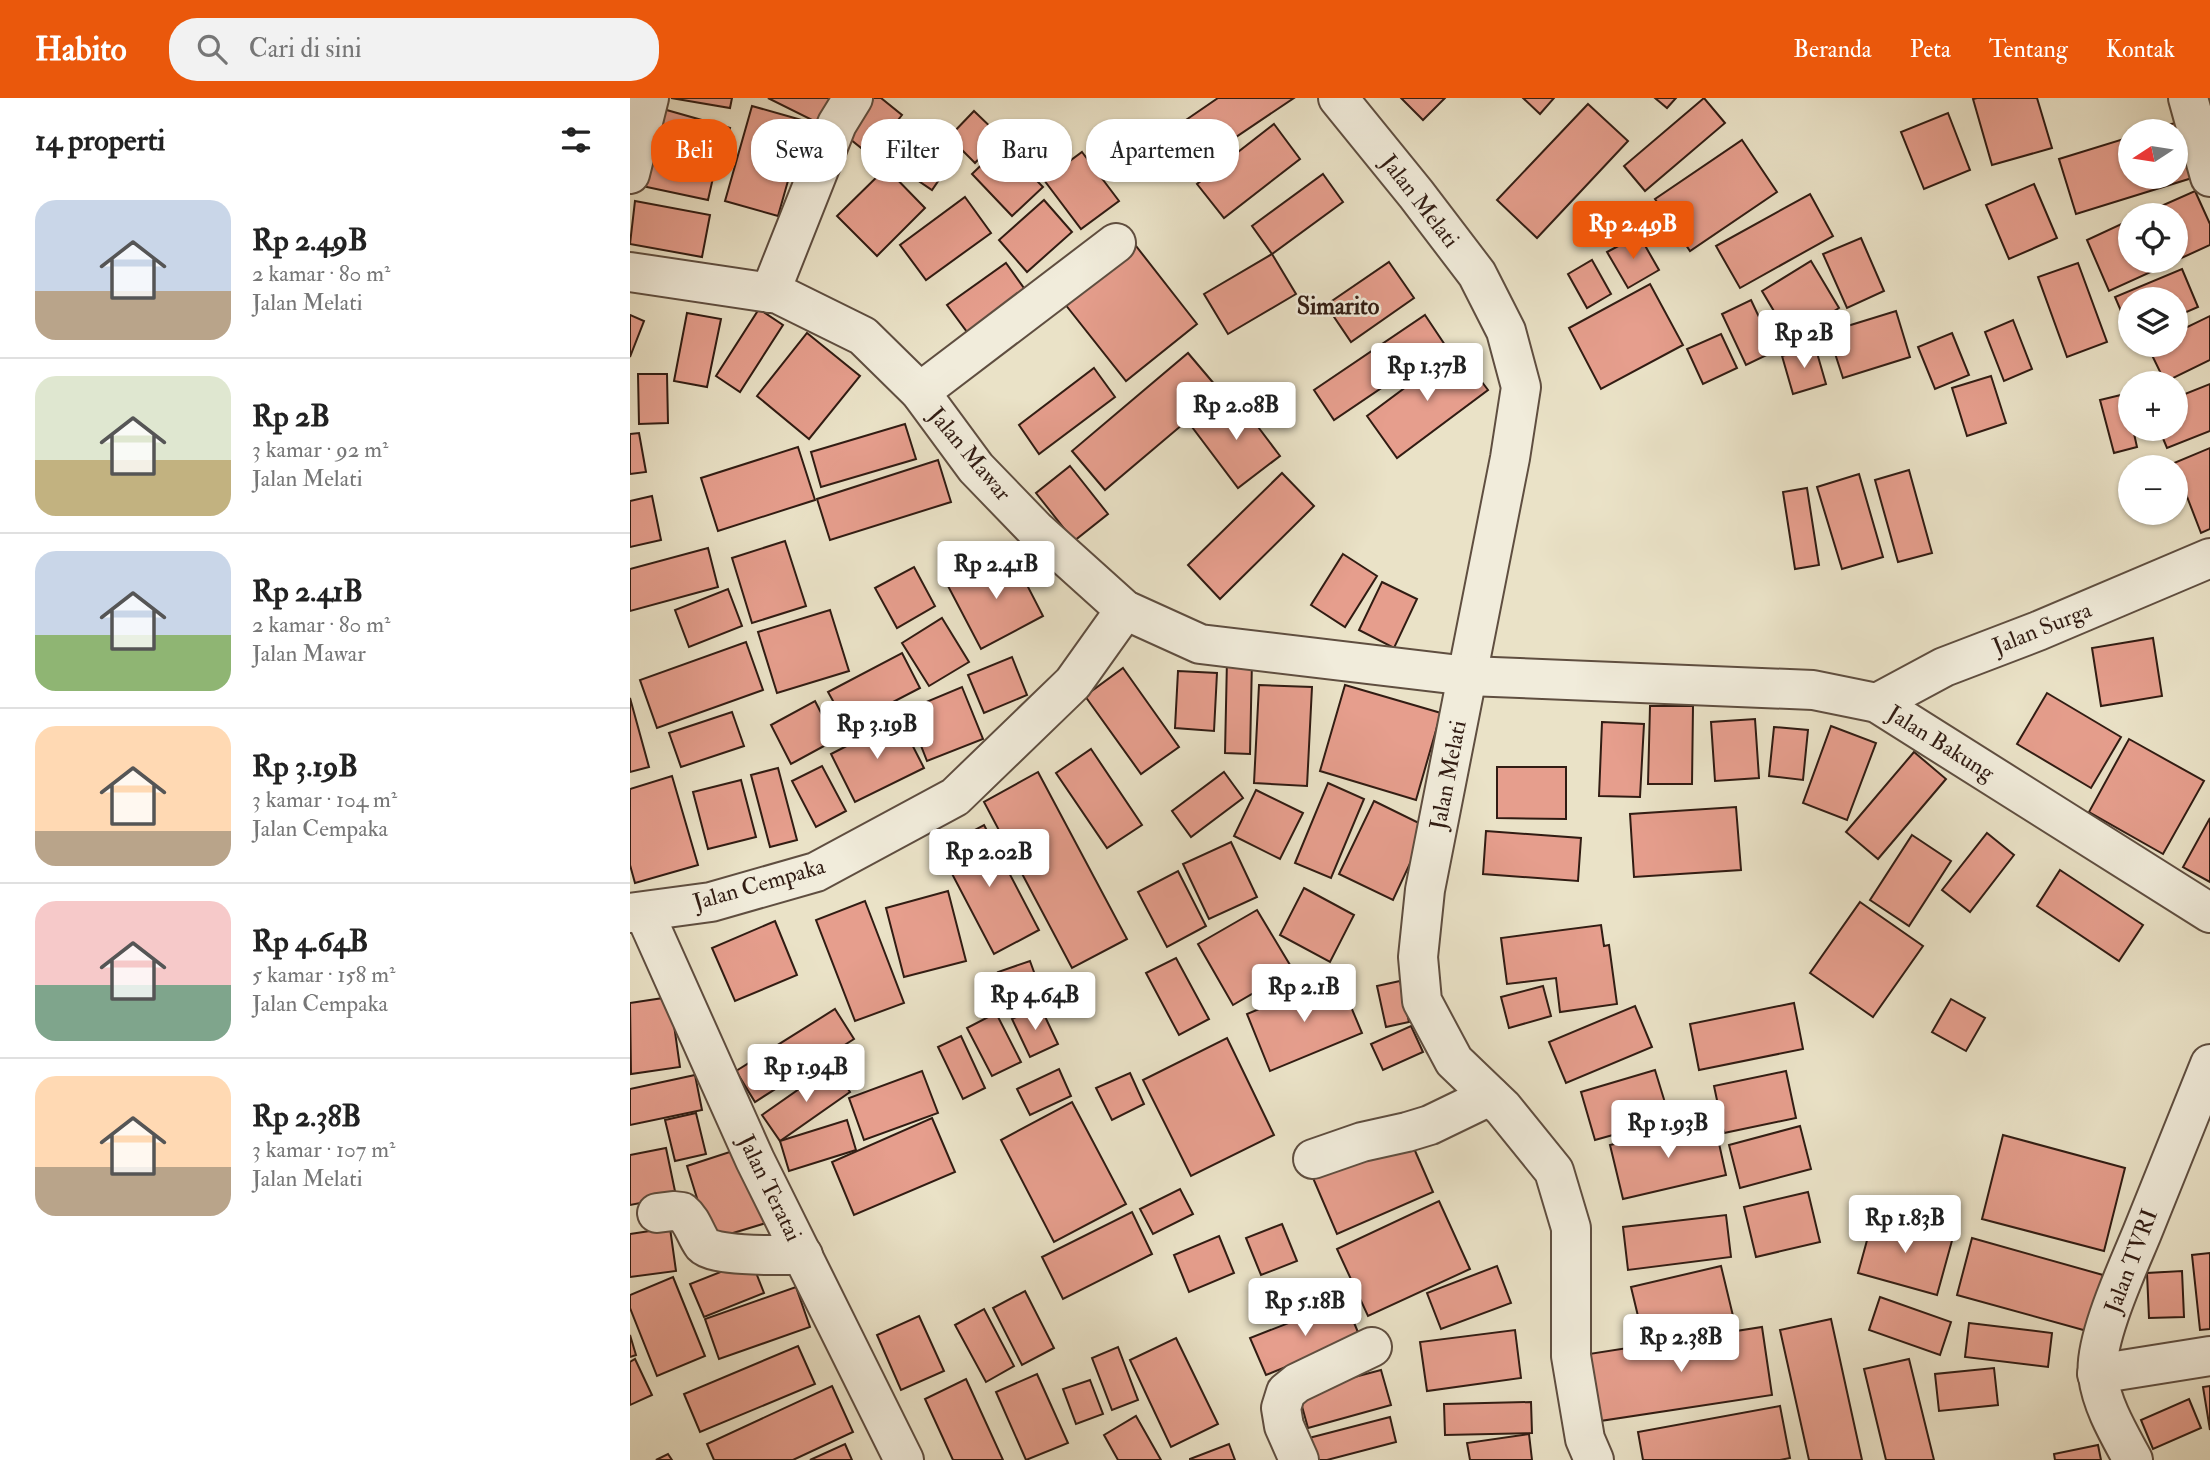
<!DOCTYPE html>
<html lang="id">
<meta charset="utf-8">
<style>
body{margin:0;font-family:"IM FELL Double Pica",serif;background:#f2f2f2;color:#222;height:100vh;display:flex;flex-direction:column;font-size:26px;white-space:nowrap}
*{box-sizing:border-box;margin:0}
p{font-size:23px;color:#767676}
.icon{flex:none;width:38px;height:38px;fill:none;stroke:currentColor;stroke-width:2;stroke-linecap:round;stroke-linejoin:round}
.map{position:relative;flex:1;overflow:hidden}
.drawer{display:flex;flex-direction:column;background:#fff;width:630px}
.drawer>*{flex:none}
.guide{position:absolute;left:21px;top:21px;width:665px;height:63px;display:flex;gap:14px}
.needle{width:46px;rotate:258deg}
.fabs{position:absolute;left:1488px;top:21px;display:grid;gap:14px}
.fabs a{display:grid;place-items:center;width:70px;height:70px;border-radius:50%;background:#fff;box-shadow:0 2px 5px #0004;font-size:35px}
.price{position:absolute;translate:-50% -60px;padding:0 16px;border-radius:7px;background:#fff;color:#222;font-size:23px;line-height:46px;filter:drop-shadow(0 2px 4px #0008)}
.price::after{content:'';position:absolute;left:50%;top:42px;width:21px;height:16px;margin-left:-10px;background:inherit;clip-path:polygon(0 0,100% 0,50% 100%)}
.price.selected{background:#ea580c;color:#fff}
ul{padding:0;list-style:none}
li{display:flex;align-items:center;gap:21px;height:175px;padding:0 35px}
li+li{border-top:2px solid #e0e0e0}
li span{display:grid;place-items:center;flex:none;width:196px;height:140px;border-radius:21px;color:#555}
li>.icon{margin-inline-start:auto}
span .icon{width:84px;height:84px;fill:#fffc;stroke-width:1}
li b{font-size:30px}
h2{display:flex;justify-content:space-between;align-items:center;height:84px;padding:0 35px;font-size:30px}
.pill{padding:0 24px;border-radius:28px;background:#fff;box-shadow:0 2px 5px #0004;font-size:24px;line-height:63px}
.pill.selected{background:#ea580c;color:#fff}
header{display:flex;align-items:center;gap:42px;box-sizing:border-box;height:98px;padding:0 35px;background:#ea580c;color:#fff}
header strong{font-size:33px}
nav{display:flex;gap:38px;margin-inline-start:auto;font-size:24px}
.search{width:490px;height:63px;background:#f2f2f2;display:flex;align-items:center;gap:18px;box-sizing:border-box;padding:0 24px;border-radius:28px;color:#767676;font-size:26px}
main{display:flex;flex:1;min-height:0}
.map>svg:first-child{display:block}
</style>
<header>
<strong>Habito</strong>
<div class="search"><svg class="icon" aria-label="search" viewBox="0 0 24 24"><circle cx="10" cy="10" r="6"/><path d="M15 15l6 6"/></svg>Cari di sini</div>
<nav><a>Beranda</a><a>Peta</a><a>Tentang</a><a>Kontak</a></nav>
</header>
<main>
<section class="drawer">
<h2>14 properti<svg class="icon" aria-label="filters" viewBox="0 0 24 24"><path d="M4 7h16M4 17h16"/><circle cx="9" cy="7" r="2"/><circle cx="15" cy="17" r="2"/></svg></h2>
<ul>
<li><span style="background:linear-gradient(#c9d6e8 65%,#b9a48a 0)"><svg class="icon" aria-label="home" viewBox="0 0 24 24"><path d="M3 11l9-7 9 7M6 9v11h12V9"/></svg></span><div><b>Rp 2.49B</b><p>2 kamar · 80 m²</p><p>Jalan Melati</p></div></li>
<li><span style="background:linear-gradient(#dfe7d0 60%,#c2b280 0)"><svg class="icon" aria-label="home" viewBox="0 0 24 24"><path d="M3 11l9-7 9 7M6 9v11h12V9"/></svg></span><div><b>Rp 2B</b><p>3 kamar · 92 m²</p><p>Jalan Melati</p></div></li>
<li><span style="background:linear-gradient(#c9d6e8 60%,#8fb573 0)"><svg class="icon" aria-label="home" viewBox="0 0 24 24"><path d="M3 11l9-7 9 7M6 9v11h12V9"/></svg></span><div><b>Rp 2.41B</b><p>2 kamar · 80 m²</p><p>Jalan Mawar</p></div></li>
<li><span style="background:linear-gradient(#ffd9b3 75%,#b9a48a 0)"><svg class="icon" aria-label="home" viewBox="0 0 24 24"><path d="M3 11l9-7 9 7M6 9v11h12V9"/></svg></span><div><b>Rp 3.19B</b><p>3 kamar · 104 m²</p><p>Jalan Cempaka</p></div></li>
<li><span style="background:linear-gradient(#f6c9c9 60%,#7fa58c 0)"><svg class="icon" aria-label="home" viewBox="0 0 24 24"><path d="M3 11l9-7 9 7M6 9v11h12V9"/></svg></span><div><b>Rp 4.64B</b><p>5 kamar · 158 m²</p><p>Jalan Cempaka</p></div></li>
<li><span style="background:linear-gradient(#ffd9b3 65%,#b9a48a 0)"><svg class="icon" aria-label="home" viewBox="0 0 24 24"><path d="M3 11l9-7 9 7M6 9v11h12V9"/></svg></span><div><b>Rp 2.38B</b><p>3 kamar · 107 m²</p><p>Jalan Melati</p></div></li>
</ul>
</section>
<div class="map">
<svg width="1580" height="1362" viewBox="0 0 1580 1362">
<rect width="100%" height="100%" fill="#eae2c7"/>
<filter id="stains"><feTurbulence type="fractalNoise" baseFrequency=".00286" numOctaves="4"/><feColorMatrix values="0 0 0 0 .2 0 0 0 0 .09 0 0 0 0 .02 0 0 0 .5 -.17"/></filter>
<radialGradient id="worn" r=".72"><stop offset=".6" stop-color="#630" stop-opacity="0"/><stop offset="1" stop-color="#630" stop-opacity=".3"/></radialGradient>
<g fill="#e69e8d" stroke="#311c13" stroke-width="2">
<polygon points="41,0 102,0 100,10"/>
<polygon points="138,0 203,0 190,26"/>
<polygon points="237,0 251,0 272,17 240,57 210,33"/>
<polygon points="588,0 664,0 560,70 537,35"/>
<polygon points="771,0 815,0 793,22"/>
<polygon points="893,0 924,0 910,16"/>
<polygon points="1025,0 1046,0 1037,10"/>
<polygon points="1074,0 1095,25 1015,93 994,68"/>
<polygon points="1347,0 1407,0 1422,50 1362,67 1343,1"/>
<polygon points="958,6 998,43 907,140 867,102"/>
<polygon points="122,8 175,23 148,118 95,103"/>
<polygon points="26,9 100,30 93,54 20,32"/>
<polygon points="344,13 370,38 345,65 319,39"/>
<polygon points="1318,15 1340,72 1294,91 1271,34"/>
<polygon points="1545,25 1562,80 1446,116 1429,61 1500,39 1500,79 1545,79 1545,33 1517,33"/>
<polygon points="644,26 670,61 594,120 567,86"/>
<polygon points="285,29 326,57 302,92 262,65"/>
<polygon points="1112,42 1147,94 1060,153 1025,101"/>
<polygon points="372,47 413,89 382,118 342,76"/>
<polygon points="20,49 87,62 78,102 12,88"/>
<polygon points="452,54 489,103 451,131 414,82"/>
<polygon points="256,70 295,110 247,158 207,118"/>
<polygon points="693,76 713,104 642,156 622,128"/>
<polygon points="1404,86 1427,140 1379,161 1356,107"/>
<polygon points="1565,93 1580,126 1580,147 1479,193 1457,142 1500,122 1500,163 1545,163 1545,117 1511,117"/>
<polygon points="1180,96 1203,138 1110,190 1086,148"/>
<polygon points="335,99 361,135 296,182 270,147"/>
<polygon points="414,102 442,134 397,174 369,142"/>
<polygon points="5,103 80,117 72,159 0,146"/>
<polygon points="1009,137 1029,172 998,190 977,154"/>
<polygon points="499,139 567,226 496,283 427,196"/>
<polygon points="1231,140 1254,193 1217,210 1193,156"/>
<polygon points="642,156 666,196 598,236 574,196"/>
<polygon points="962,162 981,196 957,210 938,176"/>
<polygon points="1181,163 1209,210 1160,240 1132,193"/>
<polygon points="759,164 784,200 721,244 696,207"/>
<polygon points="376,165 404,204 346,246 317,207"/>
<polygon points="1448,165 1477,244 1437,259 1408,179"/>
<polygon points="1552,171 1568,209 1545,219 1545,201 1500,201 1500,234 1485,199"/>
<polygon points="1020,186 1053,247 971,291 939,230"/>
<polygon points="1121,202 1145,253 1116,267 1092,216"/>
<polygon points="129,211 153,227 110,294 86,278"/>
<polygon points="1266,213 1280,259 1213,280 1198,234"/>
<polygon points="57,215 91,221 77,289 44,283"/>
<polygon points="0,217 14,223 0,259"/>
<polygon points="795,217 815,247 704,322 684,292"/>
<polygon points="1580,218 1580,262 1535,284 1518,249 1522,247 1545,247 1545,235"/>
<polygon points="1383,222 1402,271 1374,283 1355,234"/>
<polygon points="177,235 230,278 179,341 127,298"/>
<polygon points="1322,235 1339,277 1305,291 1288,249"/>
<polygon points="1091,236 1107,270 1073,286 1057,251"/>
<polygon points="1185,248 1196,286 1163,296 1152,258"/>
<polygon points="827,251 858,292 767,360 737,318"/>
<polygon points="558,255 591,294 475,392 442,353"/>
<polygon points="464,270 485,299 409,356 389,327"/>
<polygon points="8,276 37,276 38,325 9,326"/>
<polygon points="1361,278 1376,325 1337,338 1322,290"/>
<polygon points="1580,286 1580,333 1537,350 1529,331 1545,331 1545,300"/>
<polygon points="1495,296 1500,316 1500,331 1503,331 1507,349 1484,355 1470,302"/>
<polygon points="604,297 650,358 608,390 562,329"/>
<polygon points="275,326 286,361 191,389 181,354"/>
<polygon points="9,335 16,374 0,376 0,336"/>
<polygon points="168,349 185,402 88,433 71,380"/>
<polygon points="1580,350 1580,431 1571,435 1544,365"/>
<polygon points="308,362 321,404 200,442 187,401"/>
<polygon points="440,368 478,416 444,443 406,395"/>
<polygon points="1279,372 1302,455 1268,464 1245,382"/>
<polygon points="652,375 684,408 590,501 558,467"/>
<polygon points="1229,376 1253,459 1212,471 1187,389"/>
<polygon points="1177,390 1189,467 1165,471 1153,394"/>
<polygon points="22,398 31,442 0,449 0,403"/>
<polygon points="155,443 176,508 122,525 102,460"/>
<polygon points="78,450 88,489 0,513 0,471"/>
<polygon points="381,456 413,518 351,551 318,488"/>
<polygon points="713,456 747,478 715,529 681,507"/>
<polygon points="284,469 305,508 267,530 245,490"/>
<polygon points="752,484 787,501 764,550 729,532"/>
<polygon points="98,491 112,528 59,549 45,512"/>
<polygon points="200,512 219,573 147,595 128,534"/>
<polygon points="312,520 339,564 299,588 272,545"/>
<polygon points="1523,540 1532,598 1471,608 1462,550"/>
<polygon points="116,544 133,592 27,630 10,582"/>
<polygon points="272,555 290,590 217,628 198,594"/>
<polygon points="382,559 397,597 354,615 338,577"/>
<polygon points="597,561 622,562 620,656 595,655"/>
<polygon points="493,570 549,649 511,676 455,598"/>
<polygon points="548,573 587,575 584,633 545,630"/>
<polygon points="629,587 682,589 677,688 624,685"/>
<polygon points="715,587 811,615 786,702 690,673"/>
<polygon points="332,589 353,641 297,663 277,612"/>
<polygon points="1417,595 1491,639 1461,690 1387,646"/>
<polygon points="0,600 19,669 0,674"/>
<polygon points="185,603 205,642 161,666 141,627"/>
<polygon points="1020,608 1063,608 1062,686 1018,686"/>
<polygon points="102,614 114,648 51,669 39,635"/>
<polygon points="269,621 294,670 225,704 201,656"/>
<polygon points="1125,621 1129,680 1085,683 1081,624"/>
<polygon points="972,624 1014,626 1010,699 969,698"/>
<polygon points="1201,628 1246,645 1217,722 1173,705"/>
<polygon points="1144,629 1178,632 1173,682 1139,678"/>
<polygon points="1499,641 1574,683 1533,756 1459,714"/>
<polygon points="461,651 512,727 477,750 426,675"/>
<polygon points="1284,654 1316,681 1248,761 1216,734"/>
<polygon points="192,668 216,713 186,729 162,683"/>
<polygon points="867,669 936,669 936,721 867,720"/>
<polygon points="148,670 167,742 140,749 121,677"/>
<polygon points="408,674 497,841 442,870 354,704"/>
<polygon points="594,674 613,700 561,739 542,713"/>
<polygon points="42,678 68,767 5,785 0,767 0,691"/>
<polygon points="111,682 126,739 78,751 63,694"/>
<polygon points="698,685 734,701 701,780 665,765"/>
<polygon points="626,692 673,715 650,761 604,738"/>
<polygon points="744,703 797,729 763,802 709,776"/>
<polygon points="1106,709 1111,772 1004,779 1000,716"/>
<polygon points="1580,720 1580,784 1553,769"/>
<polygon points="354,727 409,832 364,856 309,751"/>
<polygon points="856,733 951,740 948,783 853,776"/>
<polygon points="1357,735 1384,757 1340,814 1312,792"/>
<polygon points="1282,737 1321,763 1279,828 1240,802"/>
<polygon points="601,744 627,799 579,821 553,766"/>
<polygon points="1430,772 1513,827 1489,863 1407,808"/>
<polygon points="548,773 576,828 537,849 508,794"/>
<polygon points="674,790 724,817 700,864 650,837"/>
<polygon points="318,793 336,863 274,879 256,810"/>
<polygon points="235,803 274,905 225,923 186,822"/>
<polygon points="1230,804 1293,848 1243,919 1180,875"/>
<polygon points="627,812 663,872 603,907 568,846"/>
<polygon points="145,823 167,877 105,903 82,850"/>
<polygon points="971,827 974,848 979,847 987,906 930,914 926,880 877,886 871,840"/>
<polygon points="546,860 579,921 549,937 516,875"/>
<polygon points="400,863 413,899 382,911 368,874"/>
<polygon points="708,878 732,935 640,973 617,916"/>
<polygon points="770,883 779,924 756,929 747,888"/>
<polygon points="913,888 921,918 879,930 871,899"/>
<polygon points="40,899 50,969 1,976 0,905"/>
<polygon points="1321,901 1355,920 1336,953 1302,934"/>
<polygon points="1164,905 1173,951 1069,972 1060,926"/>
<polygon points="410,908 428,946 400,959 382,921"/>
<polygon points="1005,908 1022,949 936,985 919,944"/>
<polygon points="205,911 224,941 125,1004 106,973"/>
<polygon points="366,915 391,964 362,978 337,930"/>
<polygon points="781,928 793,954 753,972 741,946"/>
<polygon points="331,938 355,990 333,1001 308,949"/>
<polygon points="597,940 644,1037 561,1078 513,982"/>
<polygon points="202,968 220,994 150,1043 132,1017"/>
<polygon points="429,971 441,998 400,1017 387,991"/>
<polygon points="1025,972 1040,1021 965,1042 951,994"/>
<polygon points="292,973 308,1015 234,1042 219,1000"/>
<polygon points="1156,973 1166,1020 1094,1035 1084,988"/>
<polygon points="500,975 514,1006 482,1022 466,990"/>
<polygon points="65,977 72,1012 0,1027 0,991"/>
<polygon points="442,1004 496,1106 424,1144 371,1042"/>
<polygon points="66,1015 76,1056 45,1063 35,1022"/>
<polygon points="302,1020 325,1074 224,1117 202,1064"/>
<polygon points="217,1022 226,1052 159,1073 150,1043"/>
<polygon points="1084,1023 1096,1077 993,1101 980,1047"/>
<polygon points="1170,1028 1181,1071 1110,1090 1099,1047"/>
<polygon points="1373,1037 1495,1070 1474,1153 1352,1121"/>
<polygon points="779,1039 803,1094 707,1136 683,1080"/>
<polygon points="36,1050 46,1098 0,1107 0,1057"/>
<polygon points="112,1050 136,1125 80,1142 57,1068"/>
<polygon points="550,1091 563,1116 523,1136 510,1111"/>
<polygon points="1178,1094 1190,1144 1126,1159 1114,1109"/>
<polygon points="809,1103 840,1171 738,1218 707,1151"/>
<polygon points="502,1114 522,1156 433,1201 412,1159"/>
<polygon points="1096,1117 1101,1159 998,1172 993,1129"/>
<polygon points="1244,1117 1323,1139 1307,1197 1228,1175"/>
<polygon points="652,1126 667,1163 631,1177 616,1140"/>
<polygon points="40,1130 46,1173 0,1179 0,1136"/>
<polygon points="589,1138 604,1175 559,1194 544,1157"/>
<polygon points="1342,1140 1473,1177 1457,1233 1327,1197"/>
<polygon points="1580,1155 1580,1231 1570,1232 1562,1157"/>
<polygon points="121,1162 134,1195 74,1219 60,1186"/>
<polygon points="867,1168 881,1205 811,1231 797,1195"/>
<polygon points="1091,1168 1104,1222 1014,1243 1001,1189"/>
<polygon points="1552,1173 1554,1219 1519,1220 1517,1175"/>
<polygon points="43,1179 75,1258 27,1278 0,1210 0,1197"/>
<polygon points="166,1189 180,1229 89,1261 75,1221"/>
<polygon points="395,1193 424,1250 392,1267 363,1210"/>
<polygon points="1250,1199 1321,1224 1310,1257 1239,1232"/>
<polygon points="715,1203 730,1239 636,1277 620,1240"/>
<polygon points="354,1211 384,1268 356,1284 325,1227"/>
<polygon points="289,1218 314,1273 271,1292 247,1237"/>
<polygon points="1201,1221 1232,1362 1179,1362 1150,1232"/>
<polygon points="1339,1225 1422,1235 1418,1269 1335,1259"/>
<polygon points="1132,1229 1142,1297 970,1323 959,1256"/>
<polygon points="885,1232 891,1280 797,1293 790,1244"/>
<polygon points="0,1237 6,1257 0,1259"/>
<polygon points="546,1240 588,1326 541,1349 500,1262"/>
<polygon points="168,1248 185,1286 70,1334 54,1296"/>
<polygon points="488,1249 508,1302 482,1312 462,1260"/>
<polygon points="5,1261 22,1297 0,1307 0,1264"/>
<polygon points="1279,1261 1304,1362 1256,1362 1234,1271"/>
<polygon points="1364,1270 1368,1307 1309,1313 1305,1276"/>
<polygon points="751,1272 761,1307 678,1330 668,1294"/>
<polygon points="407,1276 438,1345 396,1362 366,1294"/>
<polygon points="336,1281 373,1362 323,1362 295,1301"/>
<polygon points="460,1282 473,1316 446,1326 433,1291"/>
<polygon points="202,1288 223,1334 163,1362 84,1362 77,1346"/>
<polygon points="1580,1288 1580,1332 1573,1289"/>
<polygon points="1559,1301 1571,1330 1523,1351 1511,1322"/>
<polygon points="901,1304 902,1335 815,1337 814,1306"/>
<polygon points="1150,1308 1160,1360 1150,1362 1013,1362 1008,1334"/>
<polygon points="506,1318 531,1362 488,1362 474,1337"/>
<polygon points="760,1319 766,1344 697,1362 680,1362 675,1341"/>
<polygon points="899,1336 902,1362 840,1362 837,1345"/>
<polygon points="215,1346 222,1362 180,1362"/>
<polygon points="599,1346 605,1362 560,1362 560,1361"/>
<polygon points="1468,1347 1471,1362 1425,1362 1424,1356"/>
<polygon points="38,1356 42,1362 26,1362"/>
</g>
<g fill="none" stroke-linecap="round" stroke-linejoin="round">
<g stroke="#5f4e40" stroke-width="42">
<g id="street">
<polyline points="708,0 786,96 847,176 876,233 891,289 880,360 795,792 788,859 792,903 824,963 873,1010 924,1073 941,1130 941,1258 955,1341 964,1362"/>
<polyline points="1558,0 1580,79"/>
<polyline points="0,76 19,0"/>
<polyline points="0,174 148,196 233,238 290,294 346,370 405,431 495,512 570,546 838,578 1183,592 1247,605 1580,815"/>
<polyline points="140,195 207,26 223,0"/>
<polyline points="290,294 486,145"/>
<polyline points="1247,605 1314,569 1408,533 1580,460"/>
<polyline points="14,814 125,1062 274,1362"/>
<polyline points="0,815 81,804 186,774 325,699 443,585 495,512"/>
<polyline points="683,1061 732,1044 777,1034 800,1027 860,998"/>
<path d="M27,1115L43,1113L52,1114C63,1123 65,1136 73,1147C84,1159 154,1157 173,1157"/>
<polyline points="1467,1276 1580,1258"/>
<polyline points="669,1362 654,1328 651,1310 656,1294 667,1285 742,1249"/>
<path d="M1503,1362C1489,1336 1472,1308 1468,1278C1463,1244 1498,1169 1512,1135C1534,1079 1557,1023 1580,966"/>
</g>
</g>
<use href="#street" stroke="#f1ecdb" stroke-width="38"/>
</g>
<g text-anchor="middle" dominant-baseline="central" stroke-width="5" stroke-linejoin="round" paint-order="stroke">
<g font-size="23" fill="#311c13" stroke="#f1ecdb">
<text transform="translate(790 103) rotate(52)">Jalan Melati</text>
<text transform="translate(340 356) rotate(50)">Jalan Mawar</text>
<text transform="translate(1412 530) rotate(-22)">Jalan Surga</text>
<text transform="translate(1311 645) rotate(32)">Jalan Bakung</text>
<text transform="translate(818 677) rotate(-79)">Jalan Melati</text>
<text transform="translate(129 786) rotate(-16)">Jalan Cempaka</text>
<text transform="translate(140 1090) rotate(64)">Jalan Teratai</text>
<text transform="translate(1501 1163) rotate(-69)">Jalan TVRI</text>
</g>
<g font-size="24" font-weight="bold" fill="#311c13" stroke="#f1ecdb">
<text x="708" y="208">Simarito</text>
</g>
</g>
<rect width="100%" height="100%" filter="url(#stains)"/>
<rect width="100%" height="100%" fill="url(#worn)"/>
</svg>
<div class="fabs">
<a><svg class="needle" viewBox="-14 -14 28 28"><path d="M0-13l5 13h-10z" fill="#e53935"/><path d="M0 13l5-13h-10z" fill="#767676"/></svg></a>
<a><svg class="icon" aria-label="locate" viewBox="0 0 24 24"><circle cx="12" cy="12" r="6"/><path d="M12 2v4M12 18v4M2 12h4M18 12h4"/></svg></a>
<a><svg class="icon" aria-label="layers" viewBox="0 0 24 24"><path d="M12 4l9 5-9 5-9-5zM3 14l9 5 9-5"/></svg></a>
<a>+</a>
<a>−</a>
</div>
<b class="price selected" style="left:1003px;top:163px">Rp 2.49B</b>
<b class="price" style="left:1174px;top:272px">Rp 2B</b>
<b class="price" style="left:797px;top:305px">Rp 1.37B</b>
<b class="price" style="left:606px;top:344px">Rp 2.08B</b>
<b class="price" style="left:366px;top:503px">Rp 2.41B</b>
<b class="price" style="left:247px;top:663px">Rp 3.19B</b>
<b class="price" style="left:359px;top:791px">Rp 2.02B</b>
<b class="price" style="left:674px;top:926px">Rp 2.1B</b>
<b class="price" style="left:405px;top:934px">Rp 4.64B</b>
<b class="price" style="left:176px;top:1006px">Rp 1.94B</b>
<b class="price" style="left:1038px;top:1062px">Rp 1.93B</b>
<b class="price" style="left:1275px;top:1157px">Rp 1.83B</b>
<b class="price" style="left:675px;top:1240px">Rp 5.18B</b>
<b class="price" style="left:1051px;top:1276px">Rp 2.38B</b>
<div class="guide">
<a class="pill selected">Beli</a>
<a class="pill">Sewa</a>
<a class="pill">Filter</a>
<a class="pill">Baru</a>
<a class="pill">Apartemen</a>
</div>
</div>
</main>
